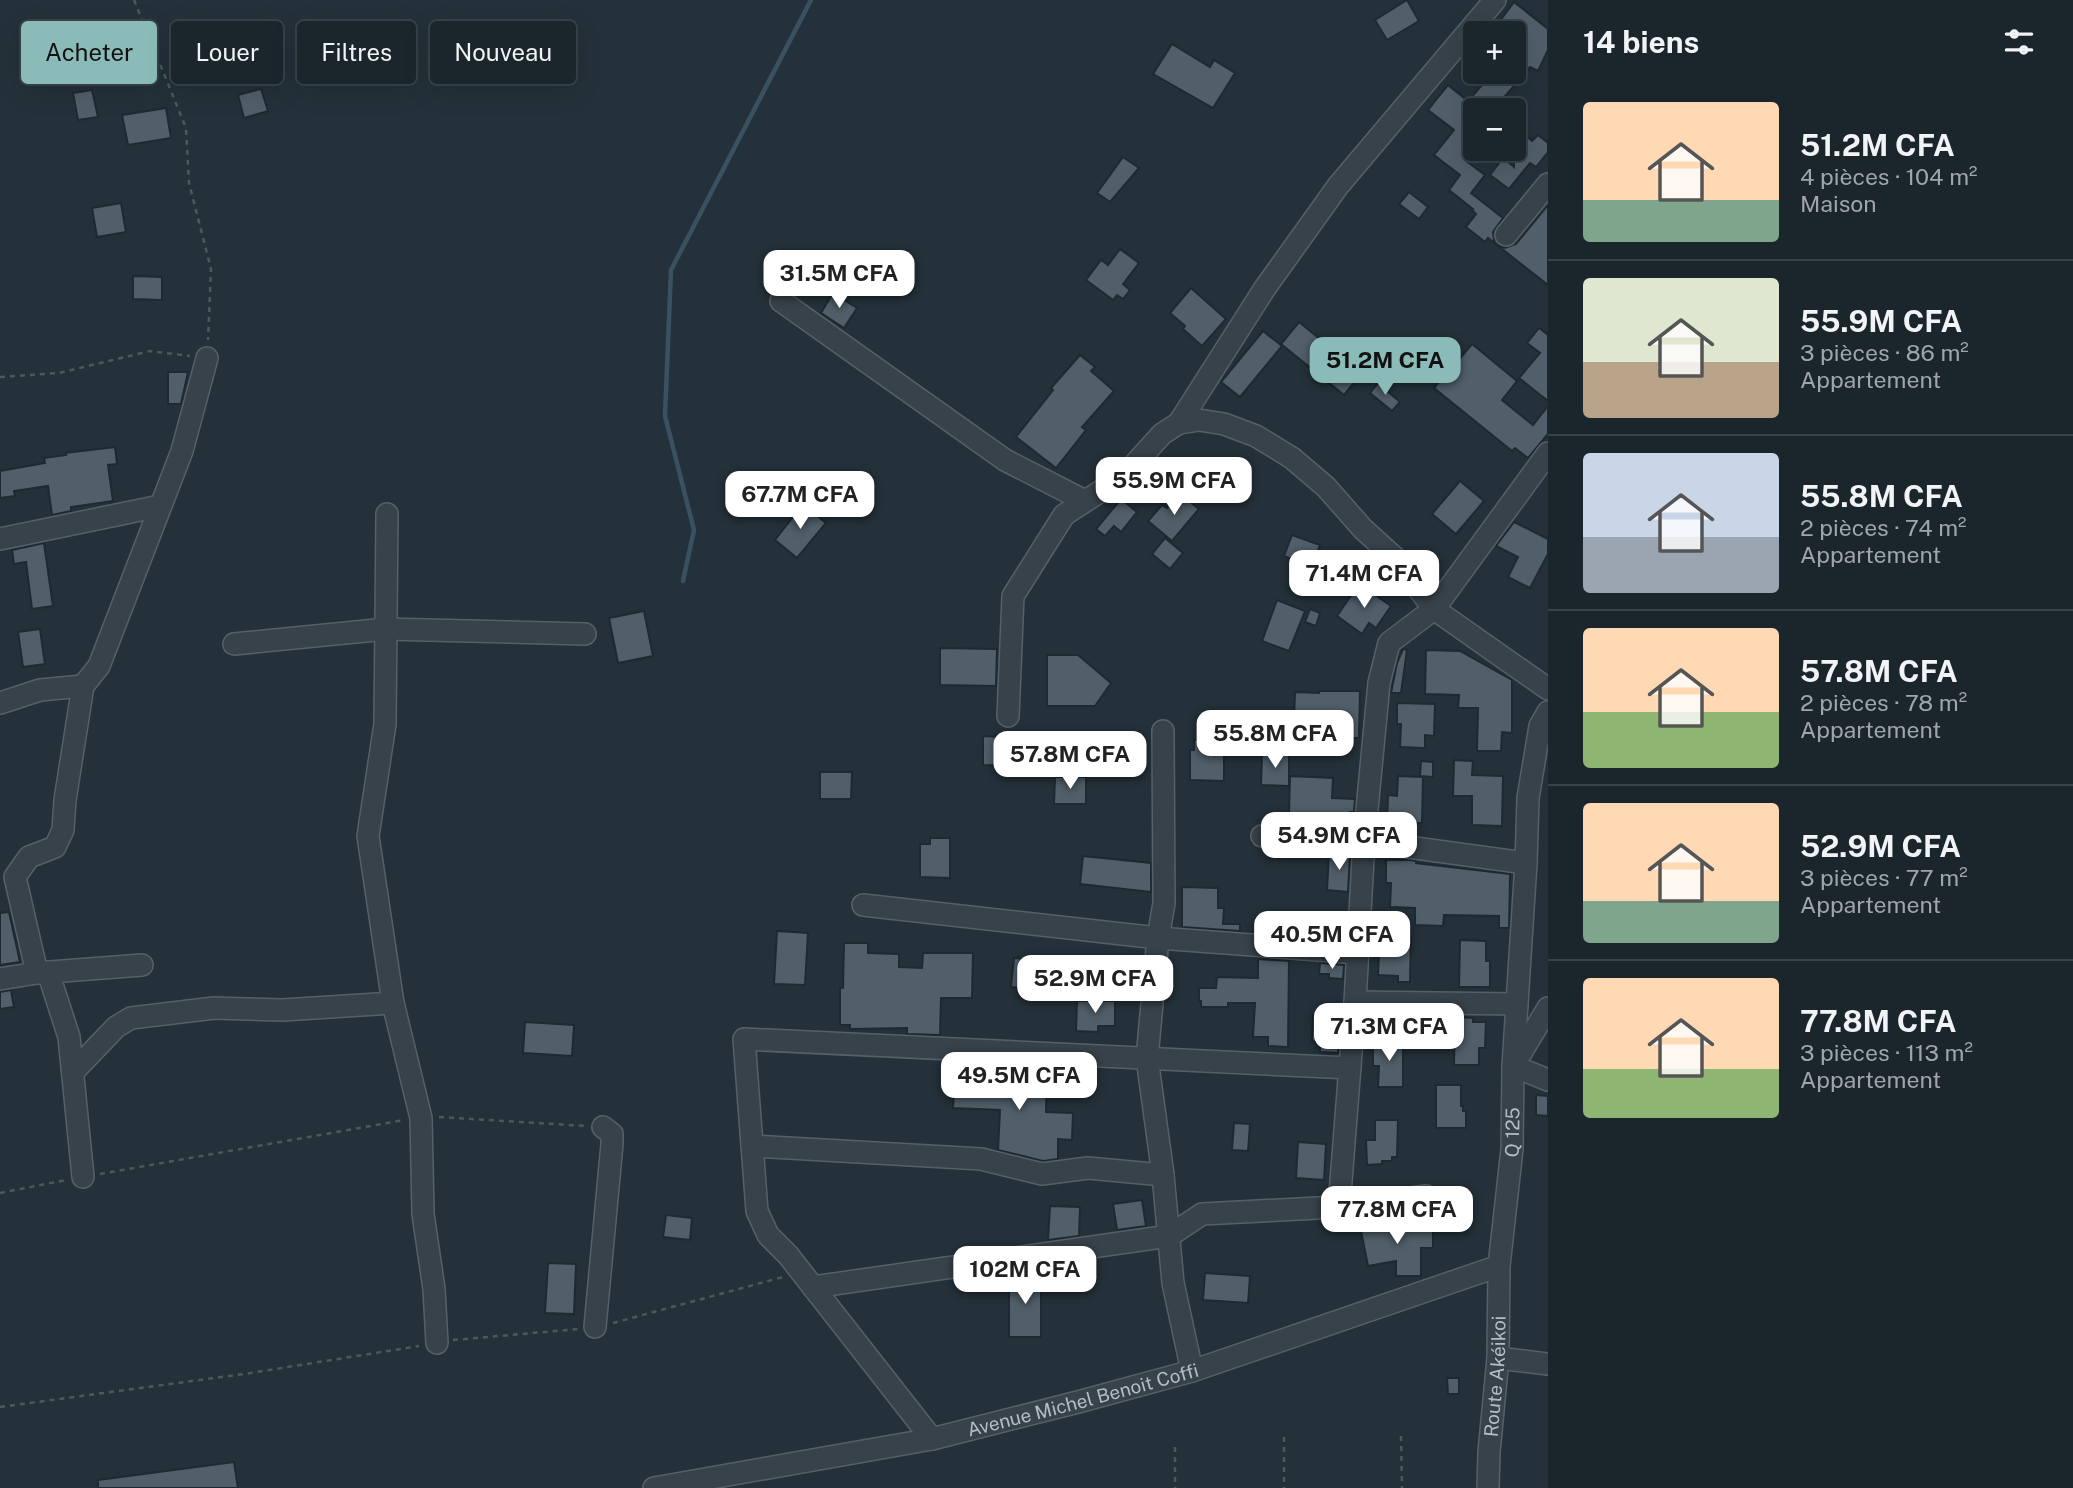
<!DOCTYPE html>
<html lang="fr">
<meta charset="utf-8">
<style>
body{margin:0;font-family:"Public Sans",sans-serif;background:#242d34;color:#f1f3f6;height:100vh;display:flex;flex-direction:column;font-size:26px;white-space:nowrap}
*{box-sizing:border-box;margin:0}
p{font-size:23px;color:#a0a5a9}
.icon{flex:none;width:38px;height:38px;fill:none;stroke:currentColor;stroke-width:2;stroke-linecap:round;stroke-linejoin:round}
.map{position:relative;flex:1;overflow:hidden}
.side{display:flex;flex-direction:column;background:#1b252c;width:525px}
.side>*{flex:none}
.top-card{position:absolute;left:21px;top:21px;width:665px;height:63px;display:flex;gap:14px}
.buttons{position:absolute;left:1463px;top:21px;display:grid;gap:14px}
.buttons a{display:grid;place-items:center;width:63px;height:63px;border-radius:7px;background:#1b252c;box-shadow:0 7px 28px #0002,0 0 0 2px #394248;font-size:35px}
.price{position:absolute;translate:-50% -60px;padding:0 16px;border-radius:14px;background:#fff;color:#222;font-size:23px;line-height:46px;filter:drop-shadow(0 2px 4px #0008)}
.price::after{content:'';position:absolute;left:50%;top:42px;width:21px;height:16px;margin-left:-10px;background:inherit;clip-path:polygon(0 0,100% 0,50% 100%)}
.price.on{background:#8bbbb9;color:#111}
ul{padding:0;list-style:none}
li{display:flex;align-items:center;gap:21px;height:175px;padding:0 35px}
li+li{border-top:2px solid #394248}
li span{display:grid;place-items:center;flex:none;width:196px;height:140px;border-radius:7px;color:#555}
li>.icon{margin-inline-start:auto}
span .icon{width:84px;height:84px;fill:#fffc;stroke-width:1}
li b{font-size:30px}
h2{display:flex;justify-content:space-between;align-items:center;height:84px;padding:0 35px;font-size:30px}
.tag{padding:0 24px;border-radius:7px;background:#1b252c;box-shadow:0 7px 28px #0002,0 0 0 2px #394248;font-size:24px;line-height:63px}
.tag.on{background:#8bbbb9;color:#111}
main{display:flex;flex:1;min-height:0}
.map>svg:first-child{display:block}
</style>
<main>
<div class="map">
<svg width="1548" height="1488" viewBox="0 0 1548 1488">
<rect width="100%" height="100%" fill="#24313a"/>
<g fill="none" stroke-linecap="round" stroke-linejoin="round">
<polyline stroke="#3a5162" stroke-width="4.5" points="683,581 694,530 665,416 671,270 811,0"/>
</g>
<g fill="#515f6a" stroke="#1f2931" stroke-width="2">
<polygon points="1407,0 1419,21 1387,40 1375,20"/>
<polygon points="1514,2 1548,29 1548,50 1538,71 1530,67 1500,102 1510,110 1475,110 1475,148 1465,160 1485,175 1471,193 1503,218 1493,232 1494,240 1498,245 1505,248 1516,244 1548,205 1548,285 1488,238 1485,242 1466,227 1476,214 1472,210 1473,209 1449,190 1460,175 1434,155 1454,130 1428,110 1448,85 1468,101 1483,84 1467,72 1514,72 1514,33 1491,33"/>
<polygon points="1172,44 1210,67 1214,60 1235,73 1213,108 1153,74"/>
<polygon points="261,89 268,111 244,118 238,95"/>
<polygon points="92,90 98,117 78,120 73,93"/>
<polygon points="166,108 171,138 128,145 122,115"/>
<polygon points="1514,125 1532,141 1538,135 1548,143 1548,152 1536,167 1530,163 1509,189 1490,175 1503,158 1514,167"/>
<polygon points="1123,157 1139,168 1110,202 1097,193"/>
<polygon points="1409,192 1428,207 1419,219 1399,204"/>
<polygon points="121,203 126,232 97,237 92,208"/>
<polygon points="1120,249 1139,263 1123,284 1130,290 1123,299 1117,295 1113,300 1086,280 1101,260 1108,265"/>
<polygon points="133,276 162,277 162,300 133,299"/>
<polygon points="1191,288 1226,319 1202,346 1183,329 1185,326 1170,313"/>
<polygon points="833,293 857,308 844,328 821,313"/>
<polygon points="1299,322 1362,373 1344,395 1281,344"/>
<polygon points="1539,328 1548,335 1548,401 1519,378 1540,353 1527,343"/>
<polygon points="1263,331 1282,346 1240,397 1221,382"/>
<polygon points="1472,344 1517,381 1502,400 1533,425 1548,406 1548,434 1528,458 1515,448 1512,451 1434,388 1439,382 1423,370 1440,350 1456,363"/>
<polygon points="1080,355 1095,367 1091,371 1114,391 1082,427 1086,430 1056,468 1016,437 1053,390 1051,388"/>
<polygon points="168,372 188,372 181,404 168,404"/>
<polygon points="1378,383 1400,402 1392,411 1370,393"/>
<polygon points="115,447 117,464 108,465 113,501 71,507 71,511 52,515 48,486 14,491 15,496 0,498 0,471 45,463 44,458 66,455 65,453"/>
<polygon points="1460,481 1484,501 1456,534 1432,514"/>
<polygon points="1179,493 1199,509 1172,541 1148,521 1162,505 1167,508"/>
<polygon points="1121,499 1137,512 1121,532 1114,526 1105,536 1096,529"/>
<polygon points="803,504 826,523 797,558 775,540"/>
<polygon points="1514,522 1548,539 1548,554 1530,588 1508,577 1518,557 1496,546"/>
<polygon points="1292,535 1320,545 1306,584 1291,578 1297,561 1284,556"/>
<polygon points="1165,538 1183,553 1170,569 1152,554"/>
<polygon points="44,543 53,606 32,609 26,562 14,564 12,550"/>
<polygon points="1359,584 1391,606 1376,628 1369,623 1362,634 1337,616"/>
<polygon points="1277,600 1305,611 1289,651 1262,641"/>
<polygon points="1310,609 1320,613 1316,626 1305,622"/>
<polygon points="644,611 653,656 618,663 609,618"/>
<polygon points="40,629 45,664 23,667 18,632"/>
<polygon points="940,648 997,649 996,686 940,685"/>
<polygon points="1403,649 1407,650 1401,693 1391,693 1397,663"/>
<polygon points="1426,650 1460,651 1512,680 1512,733 1502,732 1501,751 1477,751 1478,708 1458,708 1459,695 1425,694"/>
<polygon points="1047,655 1078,655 1111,683 1095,706 1047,706"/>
<polygon points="1319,691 1360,691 1359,738 1318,738 1318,721 1294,720 1295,692 1319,693"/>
<polygon points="1397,703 1435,704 1434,736 1425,735 1425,748 1400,747 1401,724 1397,724"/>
<polygon points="1002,735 1023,735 1023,766 983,765 983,736 1002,737"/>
<polygon points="1194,740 1224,740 1224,781 1190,780 1190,750 1194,750"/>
<polygon points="1262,753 1289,754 1289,786 1261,785"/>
<polygon points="1454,760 1473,761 1472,775 1503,776 1502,826 1472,825 1472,796 1453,796"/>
<polygon points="1421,761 1433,762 1433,777 1420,776"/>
<polygon points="820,772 852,772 851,799 820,799"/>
<polygon points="1290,776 1333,778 1332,798 1355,799 1354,812 1350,812 1350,827 1337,827 1337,821 1302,820 1302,825 1286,824 1287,814 1289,814"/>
<polygon points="1398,776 1423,777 1422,823 1387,822 1388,795 1397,796"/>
<polygon points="1055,777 1086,777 1086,804 1054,804"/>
<polygon points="930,838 950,838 950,878 920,877 920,844 930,844"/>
<polygon points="1329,852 1350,853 1348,892 1327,890"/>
<polygon points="1083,856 1151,863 1151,892 1080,884"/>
<polygon points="1386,860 1410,860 1416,861 1416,863 1510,874 1509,928 1499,928 1499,916 1444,915 1443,926 1415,925 1415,908 1390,907 1391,883 1386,883"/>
<polygon points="1182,887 1218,888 1218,908 1224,908 1223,924 1240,924 1240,931 1182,927"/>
<polygon points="9,912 20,962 0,965 0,913"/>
<polygon points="777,931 808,933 805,985 774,984"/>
<polygon points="1387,935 1411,936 1410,982 1398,982 1398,976 1378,975 1379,952 1386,953"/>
<polygon points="1460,940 1486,941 1486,961 1490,961 1490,987 1459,987"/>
<polygon points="844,943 868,943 868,953 899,954 899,967 922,968 923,953 973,953 972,998 941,998 940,1035 907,1034 907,1028 850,1029 850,1025 840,1025 840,988 843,988"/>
<polygon points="1014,958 1030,959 1027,989 1011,987"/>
<polygon points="1258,959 1289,961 1288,1047 1268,1046 1268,1037 1253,1037 1255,1003 1228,1003 1228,1007 1201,1007 1201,1001 1199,1001 1199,988 1216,988 1217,977 1258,978"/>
<polygon points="1320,963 1344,965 1343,979 1329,978 1329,974 1319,974"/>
<polygon points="11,990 14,1007 0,1009 0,992"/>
<polygon points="1077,1001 1115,1001 1115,1026 1098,1026 1098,1032 1076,1031"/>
<polygon points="1322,1003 1342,1004 1338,1053 1320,1052 1320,1042 1312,1041 1313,1015 1321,1015"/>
<polygon points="1455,1017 1473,1018 1473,1022 1486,1022 1485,1048 1479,1048 1479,1065 1454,1065"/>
<polygon points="525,1022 574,1025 572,1056 523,1053"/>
<polygon points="1373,1042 1403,1042 1403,1087 1378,1087 1379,1066 1373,1066"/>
<polygon points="1006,1069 1047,1071 1046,1112 1073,1113 1072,1140 1058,1139 1058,1159 1043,1161 998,1150 1000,1110 953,1108 955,1079 1006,1081"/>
<polygon points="1436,1085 1461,1085 1461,1106 1463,1106 1463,1111 1466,1111 1466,1128 1436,1128"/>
<polygon points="1536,1095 1548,1096 1548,1116 1536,1115"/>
<polygon points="1375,1120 1398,1120 1397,1157 1392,1157 1392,1161 1382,1161 1382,1164 1367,1165 1366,1140 1375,1140"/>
<polygon points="1234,1123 1250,1124 1248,1151 1232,1150"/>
<polygon points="1298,1142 1326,1144 1324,1180 1296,1178"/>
<polygon points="1142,1200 1146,1226 1117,1230 1113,1204"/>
<polygon points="1050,1206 1080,1207 1079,1236 1048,1240"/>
<polygon points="666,1215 692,1218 690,1240 663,1237"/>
<polygon points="1386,1221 1387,1227 1433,1226 1433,1248 1421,1248 1421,1276 1396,1276 1396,1261 1368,1266 1360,1226"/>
<polygon points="548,1263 576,1264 574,1314 545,1313"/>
<polygon points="1205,1273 1250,1276 1248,1303 1203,1300"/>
<rect x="1009" y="1275" width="32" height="62"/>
<polygon points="1447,1378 1459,1378 1459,1394 1448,1394"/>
<polygon points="234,1462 238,1488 98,1488 98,1480"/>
</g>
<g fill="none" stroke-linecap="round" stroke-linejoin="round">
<g stroke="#566068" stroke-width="24">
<g id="minor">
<polyline points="1506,235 1548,184"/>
<polyline points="781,301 1005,460 1085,501"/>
<polyline points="1179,423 1265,288 1338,186 1495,0"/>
<polyline points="387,514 385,724 368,836 393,1003 421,1118 423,1214 434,1289 437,1343"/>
<polyline points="0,539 160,506"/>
<polyline points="234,644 386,629 585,634"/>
<polyline points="0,703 40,690 83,686"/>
<polyline points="1008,716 1013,596 1064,515 1124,476 1162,434 1179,423 1199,420 1224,424 1256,436 1292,458 1326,487 1363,529 1395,558 1434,609 1548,689"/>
<polyline points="1163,731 1164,903 1158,938 1147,1058 1163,1175 1173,1283 1192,1371"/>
<polyline points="1262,836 1364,841 1526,863"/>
<polyline points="863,905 1158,938 1358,953"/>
<polyline points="48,972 69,1037 83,1177"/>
<polyline points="37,973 15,877 29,857 55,847 63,830 65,800 83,686 99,666 182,451 207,358"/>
<polyline points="0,979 37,973 142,965"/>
<polyline points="1355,1002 1517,1004"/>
<polyline points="1516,1061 1548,1008"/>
<polyline points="1513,1066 1548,1080"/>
<polyline points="73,1072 116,1027 131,1018 214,1008 283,1010 393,1003"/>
<polyline points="752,1146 981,1159 1042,1174 1088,1168 1163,1175"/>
<polyline points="1339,1207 1355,1002 1364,841 1379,683 1389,643 1434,609 1548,453"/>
<polyline points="813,1287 1169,1236 1202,1214 1356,1206 1426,1196"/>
<polyline points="595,1327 612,1144 612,1134 603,1127"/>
<polyline points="1498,1358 1548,1364"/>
<polyline points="932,1439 788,1255 768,1235 757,1211 744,1039 1350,1068"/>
<path id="s1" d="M654,1488L932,1439L1078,1402L1192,1371L1499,1266"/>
<path id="s2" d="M1488,1488L1489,1452L1498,1358L1499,1266L1512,1149L1513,1066L1526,863L1528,798L1540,726L1548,712"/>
</g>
</g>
<g stroke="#485b5b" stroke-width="2.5" stroke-dasharray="5 5" stroke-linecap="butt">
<polyline points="134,0 186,128 189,183 211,269 208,340"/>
<polyline points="0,377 59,373 150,351 190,356"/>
<polyline points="439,1117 586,1126"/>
<polyline points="100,1174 404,1120"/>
<polyline points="0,1193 66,1180"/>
<polyline points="613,1323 783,1277"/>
<polyline points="453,1340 579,1329"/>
<polyline points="0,1407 244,1374 419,1346"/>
<polyline points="1401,1436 1402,1488"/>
<polyline points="1284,1437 1284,1488"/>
<polyline points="1175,1447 1175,1488"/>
</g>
<use href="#minor" stroke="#38424a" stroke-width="21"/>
</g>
<g text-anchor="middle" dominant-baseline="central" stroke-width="7" stroke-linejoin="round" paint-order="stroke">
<g font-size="19" fill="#b3bdc6" stroke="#1d272f">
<text stroke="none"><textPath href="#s2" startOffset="357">Q 125</textPath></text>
<text stroke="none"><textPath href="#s2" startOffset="112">Route Akéikoi</textPath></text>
<text stroke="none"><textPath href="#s1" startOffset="438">Avenue Michel Benoit Coffi</textPath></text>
</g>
</g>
</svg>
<div class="buttons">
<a>+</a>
<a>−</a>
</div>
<b class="price" style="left:839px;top:310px">31.5M CFA</b>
<b class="price on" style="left:1385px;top:397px">51.2M CFA</b>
<b class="price" style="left:1174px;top:517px">55.9M CFA</b>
<b class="price" style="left:800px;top:531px">67.7M CFA</b>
<b class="price" style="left:1364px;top:610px">71.4M CFA</b>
<b class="price" style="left:1275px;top:770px">55.8M CFA</b>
<b class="price" style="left:1070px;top:791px">57.8M CFA</b>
<b class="price" style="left:1339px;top:872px">54.9M CFA</b>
<b class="price" style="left:1332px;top:971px">40.5M CFA</b>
<b class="price" style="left:1095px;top:1015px">52.9M CFA</b>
<b class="price" style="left:1389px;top:1063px">71.3M CFA</b>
<b class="price" style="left:1019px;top:1112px">49.5M CFA</b>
<b class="price" style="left:1397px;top:1246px">77.8M CFA</b>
<b class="price" style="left:1025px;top:1306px">102M CFA</b>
<div class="top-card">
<a class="tag on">Acheter</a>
<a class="tag">Louer</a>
<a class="tag">Filtres</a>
<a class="tag">Nouveau</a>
</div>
</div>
<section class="side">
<h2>14 biens<svg class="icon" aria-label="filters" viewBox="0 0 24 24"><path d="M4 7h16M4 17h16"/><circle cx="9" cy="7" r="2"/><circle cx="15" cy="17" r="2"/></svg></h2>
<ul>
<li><span style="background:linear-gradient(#ffd9b3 70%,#7fa58c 0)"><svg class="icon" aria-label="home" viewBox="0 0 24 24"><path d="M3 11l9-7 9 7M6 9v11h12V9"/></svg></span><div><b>51.2M CFA</b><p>4 pièces · 104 m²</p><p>Maison</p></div></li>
<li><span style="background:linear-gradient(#dfe7d0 60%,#b9a48a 0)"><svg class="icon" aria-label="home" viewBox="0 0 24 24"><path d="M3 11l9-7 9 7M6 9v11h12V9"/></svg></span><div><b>55.9M CFA</b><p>3 pièces · 86 m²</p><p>Appartement</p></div></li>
<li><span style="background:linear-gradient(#c9d6e8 60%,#9aa5b1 0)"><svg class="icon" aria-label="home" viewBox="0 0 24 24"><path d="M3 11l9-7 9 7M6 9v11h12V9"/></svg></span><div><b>55.8M CFA</b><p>2 pièces · 74 m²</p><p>Appartement</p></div></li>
<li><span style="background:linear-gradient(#ffd9b3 60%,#8fb573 0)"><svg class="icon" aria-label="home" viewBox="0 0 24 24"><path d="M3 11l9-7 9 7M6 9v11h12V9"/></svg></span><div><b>57.8M CFA</b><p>2 pièces · 78 m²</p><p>Appartement</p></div></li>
<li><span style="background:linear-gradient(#ffd9b3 70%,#7fa58c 0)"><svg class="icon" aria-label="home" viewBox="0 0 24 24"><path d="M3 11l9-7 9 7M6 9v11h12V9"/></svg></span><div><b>52.9M CFA</b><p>3 pièces · 77 m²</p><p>Appartement</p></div></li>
<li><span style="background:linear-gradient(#ffd9b3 65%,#8fb573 0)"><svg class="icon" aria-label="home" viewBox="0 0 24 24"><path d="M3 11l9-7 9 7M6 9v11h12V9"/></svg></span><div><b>77.8M CFA</b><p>3 pièces · 113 m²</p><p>Appartement</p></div></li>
</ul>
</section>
</main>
